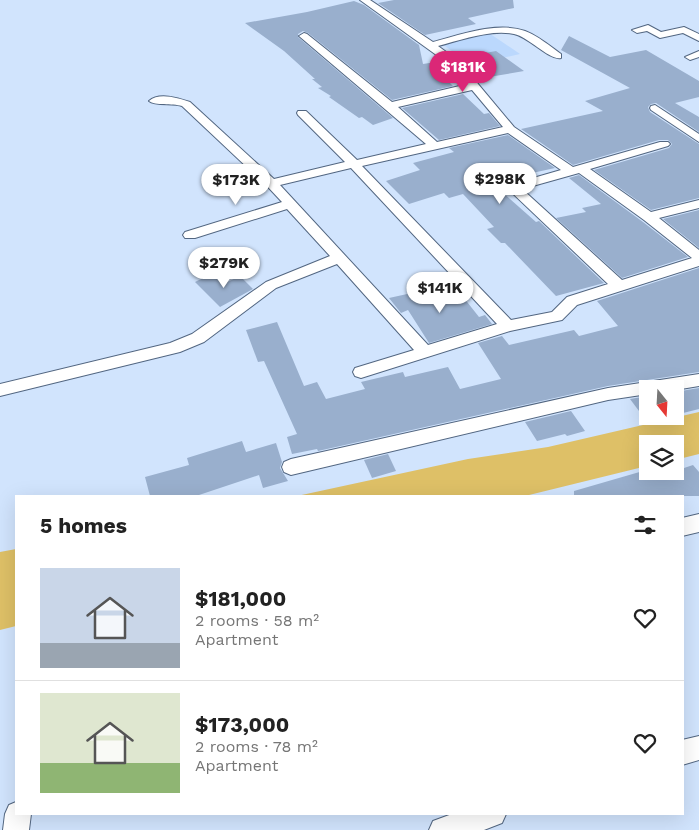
<!DOCTYPE html>
<meta charset="utf-8">
<style>
body{margin:0;font-family:"Work Sans",sans-serif;background:#f2f2f2;color:#222;height:100vh;display:flex;flex-direction:column;font-size:19px;white-space:nowrap}
*{box-sizing:border-box;margin:0}
p{font-size:16px;color:#767676}
.icon{flex:none;width:28px;height:28px;fill:none;stroke:currentColor;stroke-width:2;stroke-linecap:round;stroke-linejoin:round}
.map{position:relative;flex:1;overflow:hidden}
.side{position:absolute;left:15px;top:495px;width:669px;height:320px;display:flex;flex-direction:column;background:#fff;border-radius:0px;box-shadow:0 5px 20px #0002}
.side>*{flex:none}
.needle{width:32px;rotate:162deg}
.tools{position:absolute;left:639px;top:380px;display:grid;gap:10px}
.tools a{display:grid;place-items:center;width:45px;height:45px;border-radius:0px;background:#fff;box-shadow:0 5px 20px #0002;font-size:25px}
.price{position:absolute;translate:-50% -42px;padding:0 11px;border-radius:18px;background:#fff;color:#222;font-size:16px;line-height:32px;filter:drop-shadow(0 1px 2px #0008)}
.price::after{content:'';position:absolute;left:50%;top:30px;width:15px;height:11px;margin-left:-8px;background:inherit;clip-path:polygon(0 0,100% 0,50% 100%)}
.price.selected{background:#db2777;color:#fff}
ul{padding:0;list-style:none}
li{display:flex;align-items:center;gap:15px;height:125px;padding:0 25px}
li+li{border-top:1px solid #e0e0e0}
li span{display:grid;place-items:center;flex:none;width:140px;height:100px;border-radius:0px;color:#555}
li>.icon{margin-inline-start:auto}
span .icon{width:60px;height:60px;fill:#fffc;stroke-width:1}
li b{font-size:21px}
h2{display:flex;justify-content:space-between;align-items:center;height:60px;padding:0 25px;font-size:21px}
.map>svg:first-child{display:block}
</style>
<div class="map">
<svg width="699" height="830" viewBox="0 0 699 830">
<rect width="100%" height="100%" fill="#d1e4fd"/>
<polygon fill="#bbd8fd" points="489,33 520,54 471,65 441,43"/>
<g fill="#dec067">
<polygon points="699,412 699,454 675,460 675,444 648,444 647,466 525,496 297,496 468,459 548,447"/>
<polygon points="16,549 16,626 0,630 0,552"/>
</g>
<g fill="#99afcd">
<polygon points="394,0 513,0 514,8 468,18 476,24 425,35 378,3"/>
<polygon points="354,1 364,5 419,45 423,64 442,61 459,73 463,80 448,81 453,86 392,100 308,33 303,31 298,34 298,37 393,118 373,125 362,117 359,118 329,97 331,96 318,88 322,87 312,79 315,79 284,51 245,23 307,12"/>
<polygon points="569,36 610,57 646,50 699,81 699,97 675,103 699,117 699,132 656,103 651,104 648,107 650,112 699,144 699,198 651,210 594,170 669,148 672,144 668,140 659,140 573,165 521,129 603,111 585,101 630,88 561,50"/>
<polygon points="496,51 524,71 477,79 469,66 458,58"/>
<polygon points="463,94 484,114 489,113 500,126 439,140 402,108"/>
<polygon points="508,135 555,168 504,179 507,182 498,185 505,190 501,191 536,222 539,221 604,283 556,296 505,243 501,243 487,229 494,227 463,194 449,198 444,193 409,204 386,181 420,170 413,163 454,152 449,148"/>
<polygon points="579,175 643,222 688,257 622,278 556,218 586,212 582,208 601,204 569,178"/>
<polygon points="699,210 699,248 663,219"/>
<polygon points="699,268 699,372 608,386 318,451 317,449 292,454 287,437 297,434 264,361 258,362 246,330 277,322 304,386 317,382 326,399 365,389 361,382 403,372 405,377 448,367 460,389 501,379 478,343 502,336 509,345 574,330 579,336 618,326 597,301"/>
<polygon points="211,274 223,284 240,276 253,289 220,307 195,282"/>
<polygon points="439,287 446,297 460,293 479,317 485,315 492,324 429,343 408,310 401,313 389,298"/>
<polygon points="699,388 699,409 675,415 675,392"/>
<polygon points="648,396 648,416 670,416 671,418 648,423 630,399"/>
<polygon points="571,411 585,431 567,436 565,434 537,441 525,422"/>
<polygon points="242,441 246,452 276,443 282,462 280,468 288,481 263,488 259,475 196,496 150,496 145,477 189,465 187,458"/>
<polygon points="388,454 396,471 372,478 364,460"/>
<polygon points="693,465 699,472 699,496 574,496 574,491 643,471 675,471"/>
</g>
<g fill="none" stroke-linecap="round" stroke-linejoin="round">
<g stroke="#526681" stroke-width="2">
<g id="minor">
<path d="M360,0H370L433,42C460,35 497,21 525,31C538,36 550,46 561,54V58C550,61 529,37 514,34C491,29 461,40 438,46L468,68L478,84L514,127L573,167L660,142H668L670,144L668,146L590,169L651,212L699,200V208L659,218L699,250V266L577,305L562,320L510,331L361,378L355,376L353,372L355,368L414,350L337,264L276,288L204,342L180,352L0,396V384L170,343L192,334L266,282L330,256L287,209L195,238H185L183,235L185,232L282,202L267,186L182,106C172,103 155,106 149,101C159,92 178,98 190,102L274,179L345,162L298,115L297,113L298,111H306L357,160L426,144L299,36L304,33L307,34L392,102L468,84L460,72ZM472,90L503,127L437,142L398,107ZM508,133L561,170L509,185L507,188L608,284L567,297L552,312L511,320L362,166ZM351,168L497,324L428,345L280,185ZM579,173L644,220L692,258L622,280L522,189Z"/>
<polygon points="648,25 661,32 684,27 699,34 699,41 683,33 660,38 647,31 637,33 632,30"/>
<polygon points="699,51 699,57 690,60 685,57"/>
<polygon points="655,105 699,134 699,142 651,110 650,108 651,106"/>
<polygon points="699,374 699,386 675,390 648,389 648,394 608,400 291,475 284,472 282,467 284,462 291,459 608,388"/>
<polygon points="699,514 699,532 682,536 682,518"/>
<polygon points="699,736 699,760 682,765 682,740"/>
<polygon points="16,802 16,814 31,814 29,830 3,830 5,814 9,805"/>
<polygon points="452,814 506,814 502,823 484,830 429,830 433,821"/>
</g>
</g>
<use href="#minor" fill="#fff" fill-rule="evenodd"/>
</g>
</svg>
<div class="tools">
<a><svg class="needle" viewBox="-14 -14 28 28"><path d="M0-13l5 13h-10z" fill="#e53935"/><path d="M0 13l5-13h-10z" fill="#767676"/></svg></a>
<a><svg class="icon" aria-label="layers" viewBox="0 0 24 24"><path d="M12 4l9 5-9 5-9-5zM3 14l9 5 9-5"/></svg></a>
</div>
<b class="price selected" style="left:463px;top:93px">$181K</b>
<b class="price" style="left:500px;top:205px">$298K</b>
<b class="price" style="left:236px;top:206px">$173K</b>
<b class="price" style="left:224px;top:289px">$279K</b>
<b class="price" style="left:440px;top:314px">$141K</b>
<section class="side">
<h2>5 homes<svg class="icon" aria-label="filters" viewBox="0 0 24 24"><path d="M4 7h16M4 17h16"/><circle cx="9" cy="7" r="2"/><circle cx="15" cy="17" r="2"/></svg></h2>
<ul>
<li><span style="background:linear-gradient(#c9d6e8 75%,#9aa5b1 0)"><svg class="icon" aria-label="home" viewBox="0 0 24 24"><path d="M3 11l9-7 9 7M6 9v11h12V9"/></svg></span><div><b>$181,000</b><p>2 rooms · 58 m²</p><p>Apartment</p></div><svg class="icon" aria-label="heart" viewBox="0 0 24 24"><path d="M12 20l-8-8c-3-5 5-10 8-4 3-6 11-1 8 4z"/></svg></li>
<li><span style="background:linear-gradient(#dfe7d0 70%,#8fb573 0)"><svg class="icon" aria-label="home" viewBox="0 0 24 24"><path d="M3 11l9-7 9 7M6 9v11h12V9"/></svg></span><div><b>$173,000</b><p>2 rooms · 78 m²</p><p>Apartment</p></div><svg class="icon" aria-label="heart" viewBox="0 0 24 24"><path d="M12 20l-8-8c-3-5 5-10 8-4 3-6 11-1 8 4z"/></svg></li>
</ul>
</section>
</div>
